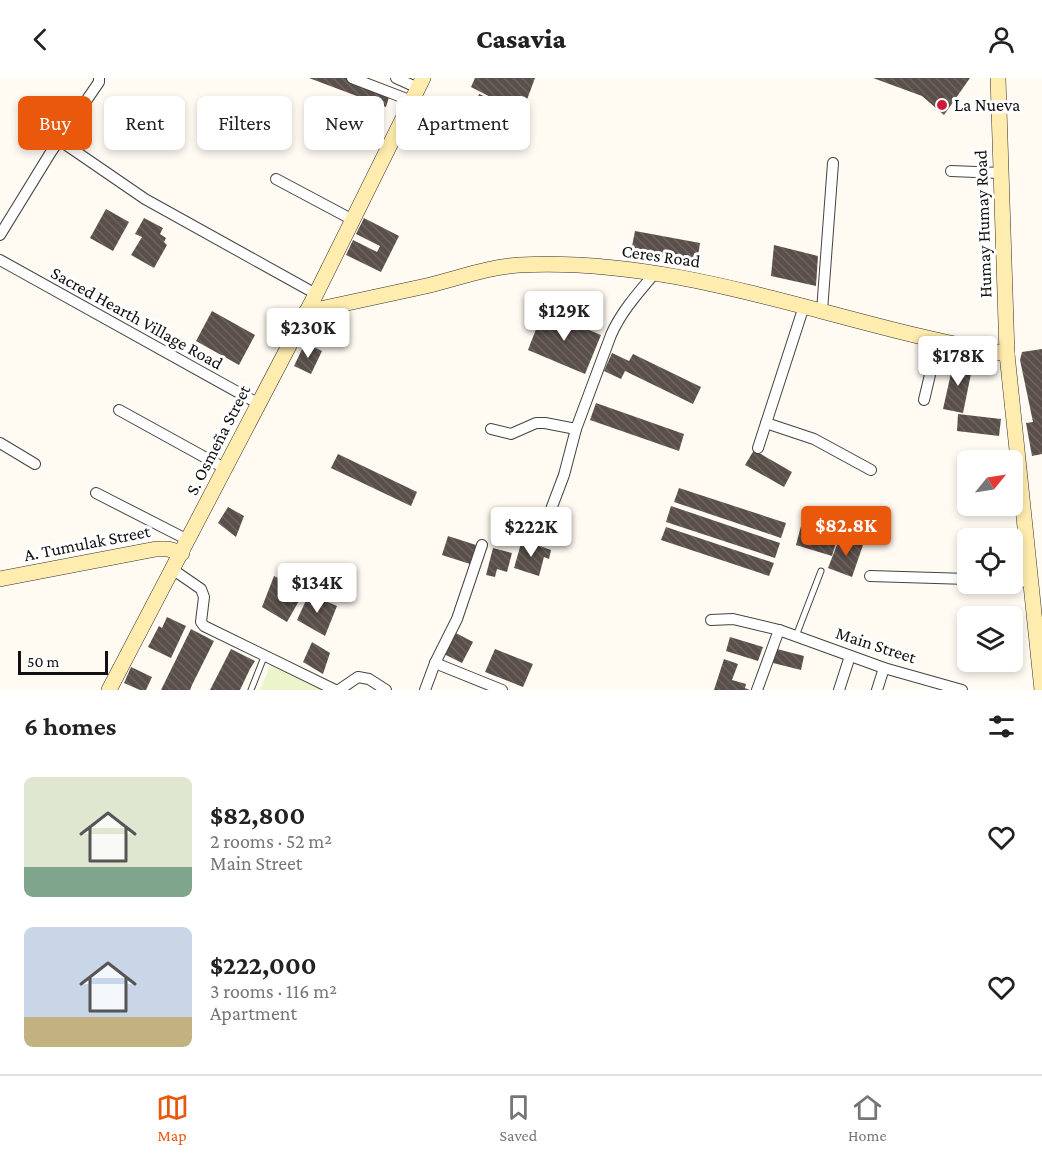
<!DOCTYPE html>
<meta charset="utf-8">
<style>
body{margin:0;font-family:"Crimson Pro",serif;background:#f6f6f6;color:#222;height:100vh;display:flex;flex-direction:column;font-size:22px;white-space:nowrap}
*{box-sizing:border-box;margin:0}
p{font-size:20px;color:#767676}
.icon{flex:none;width:33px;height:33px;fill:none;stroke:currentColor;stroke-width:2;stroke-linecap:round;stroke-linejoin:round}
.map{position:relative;height:612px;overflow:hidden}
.side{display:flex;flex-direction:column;background:#fff;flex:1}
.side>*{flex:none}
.top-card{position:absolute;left:18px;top:18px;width:600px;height:54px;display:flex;gap:12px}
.needle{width:39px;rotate:60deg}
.controls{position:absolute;left:957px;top:372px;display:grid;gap:12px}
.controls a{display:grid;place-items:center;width:66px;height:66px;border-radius:9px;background:#fff;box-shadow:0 3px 9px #0003;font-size:30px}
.scale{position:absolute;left:18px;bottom:15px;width:90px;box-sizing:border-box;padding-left:6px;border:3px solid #101010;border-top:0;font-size:16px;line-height:21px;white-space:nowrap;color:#101010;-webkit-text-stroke:4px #fff;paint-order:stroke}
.price{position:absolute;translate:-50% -51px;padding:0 14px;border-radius:6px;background:#fff;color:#222;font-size:20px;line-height:39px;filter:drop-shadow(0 2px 3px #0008)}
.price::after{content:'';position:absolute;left:50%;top:36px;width:18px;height:14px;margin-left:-9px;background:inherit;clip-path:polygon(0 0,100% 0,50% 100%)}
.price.active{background:#ea580c;color:#fff}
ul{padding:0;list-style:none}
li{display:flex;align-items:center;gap:18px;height:150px;padding:0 24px}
li span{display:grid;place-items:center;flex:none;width:168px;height:120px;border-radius:9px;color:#555}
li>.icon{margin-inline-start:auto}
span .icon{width:72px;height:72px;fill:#fffc;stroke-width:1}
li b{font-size:26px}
h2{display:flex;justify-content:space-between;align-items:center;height:72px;padding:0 24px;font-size:26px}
.tag{padding:0 21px;border-radius:9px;background:#fff;box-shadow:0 3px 9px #0003;font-size:21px;line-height:54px}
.tag.active{background:#ea580c;color:#fff}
header{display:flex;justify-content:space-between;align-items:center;height:78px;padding:0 24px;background:#fff;font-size:27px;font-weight:800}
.menu{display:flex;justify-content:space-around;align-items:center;height:84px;border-top:2px solid #e0e0e0;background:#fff;font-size:16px;color:#767676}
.menu a{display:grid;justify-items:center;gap:3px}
.menu .active{color:#ea580c}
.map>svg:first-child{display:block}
</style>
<header><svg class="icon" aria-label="back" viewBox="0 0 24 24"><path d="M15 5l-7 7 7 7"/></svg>Casavia<svg class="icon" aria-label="person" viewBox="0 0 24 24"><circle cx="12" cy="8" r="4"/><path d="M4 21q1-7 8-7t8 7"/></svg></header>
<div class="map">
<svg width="1042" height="612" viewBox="0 0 1042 612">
<defs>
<pattern id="building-back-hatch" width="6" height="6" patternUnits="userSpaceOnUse" patternTransform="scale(1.5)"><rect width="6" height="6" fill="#5a4f4b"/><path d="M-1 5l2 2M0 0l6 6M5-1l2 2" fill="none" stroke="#6d6461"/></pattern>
</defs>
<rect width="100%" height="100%" fill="#fffbf3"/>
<polygon fill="#ebf4cb" points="271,586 328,612 260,612"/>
<g fill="url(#building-back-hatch)">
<polygon points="309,0 347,0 390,16 386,29"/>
<polygon points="475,0 535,0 522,35 471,9"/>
<polygon points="873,0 970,0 944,37 922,18"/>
<polygon points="479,16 500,25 495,39 490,37 488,41 473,36"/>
<polygon points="106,131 129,144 113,173 90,160"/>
<polygon points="144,140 163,150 160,156 166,160 164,164 167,167 154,190 131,177 142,159 135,156"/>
<polygon points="364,140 399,158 381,194 346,177 353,162 377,174 380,168 356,156"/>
<polygon points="635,153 700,165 697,185 631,173"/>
<polygon points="774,167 818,178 816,208 771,198"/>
<polygon points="212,233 255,257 239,287 196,263"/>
<polygon points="543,233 601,257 585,296 528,272"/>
<polygon points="305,265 322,273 311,296 294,288"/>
<polygon points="1042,271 1042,376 1032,378 1026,345 1033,344 1020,282 1022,274"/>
<polygon points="612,275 629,283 633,276 701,309 693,326 625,293 621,301 604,293"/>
<polygon points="954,282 973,286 963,335 943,331"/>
<polygon points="596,325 684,356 679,373 590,342"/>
<polygon points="958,336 1001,341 999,358 957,353"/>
<polygon points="754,372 792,394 784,409 745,387"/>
<polygon points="338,376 417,414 411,428 331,390"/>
<polygon points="679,410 786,445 781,460 674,424"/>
<polygon points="671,428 780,465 775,480 666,444"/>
<polygon points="228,429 244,438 236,459 218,445"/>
<polygon points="801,448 838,458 832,478 796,467"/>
<polygon points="666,449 774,485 769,498 661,462"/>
<polygon points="448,458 476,467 470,486 442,477"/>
<polygon points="840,459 863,467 852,499 828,490"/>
<polygon points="522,462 551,472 549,481 544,479 539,498 514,490"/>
<polygon points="493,470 512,475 507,494 497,491 495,499 486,497"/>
<polygon points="274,498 304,514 287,544 262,529"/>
<polygon points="309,516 337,528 325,558 297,542"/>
<polygon points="167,539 186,548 171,580 148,569 159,548 162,550"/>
<polygon points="191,551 214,563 192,607 190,612 161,612"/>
<polygon points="454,554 473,564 462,585 444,576"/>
<polygon points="730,559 763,569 758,583 726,573"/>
<polygon points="312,564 330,575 323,596 303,584"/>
<polygon points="773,570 804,578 801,592 769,584"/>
<polygon points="231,571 255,583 250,591 240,612 210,612"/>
<polygon points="495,571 533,586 523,609 485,594"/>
<polygon points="724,581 738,586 732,602 746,606 745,610 750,612 714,612"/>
<polygon points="131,589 152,599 146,612 140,612 124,605"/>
</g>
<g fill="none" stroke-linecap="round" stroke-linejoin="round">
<g stroke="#434343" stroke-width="7">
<g id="lane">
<polyline points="796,558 821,493"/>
<polyline points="251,612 264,579"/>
</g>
</g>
<g stroke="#434343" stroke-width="12">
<g id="street">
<polyline points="352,0 412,23"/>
<polyline points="396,0 418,10"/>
<polyline points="59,62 145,121 316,216"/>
<polyline points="951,93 1001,95"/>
<polyline points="276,101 353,142"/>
<polyline points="0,157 51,74 99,4 99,0"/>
<polyline points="0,182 259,326"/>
<polyline points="822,233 833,85"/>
<polyline points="924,322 938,263"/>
<polyline points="119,332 226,391"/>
<polyline points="766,345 814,361 871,392"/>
<polyline points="491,351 511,356 536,345 545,345 576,351"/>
<polyline points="0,365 35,386"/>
<polyline points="758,370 804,228"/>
<polyline points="96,415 188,462"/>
<path d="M542,455L564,397L576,351L611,257C621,234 638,215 654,196"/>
<polyline points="172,491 201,511 204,519 201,544 204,548 335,612"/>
<polyline points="870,498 968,501"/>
<polyline points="1012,503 1030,504"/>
<polyline points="711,542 733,541 779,552 884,590 962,612"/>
<polyline points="435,585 502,612"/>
<polyline points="339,612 358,599 369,601 386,612"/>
<polyline points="425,612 435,585 457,541 482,467"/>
<polyline points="757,612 779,552"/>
<polyline points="839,612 850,578"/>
<polyline points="877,612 884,590"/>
</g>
</g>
<g stroke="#323232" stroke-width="16">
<g id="secondary">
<polyline points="998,0 1007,276 1042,612"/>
<path d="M306,234C346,225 386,217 426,208C456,201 487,189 519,187C687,178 844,250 1007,276"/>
<polyline points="0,501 156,471 168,471 182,475"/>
<polyline points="109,612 316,216 423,0"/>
</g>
</g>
<use href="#lane" stroke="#fff" stroke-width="5"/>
<use href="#street" stroke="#fff" stroke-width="10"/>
<use href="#secondary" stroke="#ffecae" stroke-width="15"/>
</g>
<circle fill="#ce1a39" stroke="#fff" stroke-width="2" cx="942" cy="27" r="6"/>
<g text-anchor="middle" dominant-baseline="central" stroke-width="6" stroke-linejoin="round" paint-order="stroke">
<g font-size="18" fill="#101010" stroke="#fff" text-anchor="start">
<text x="954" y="27">La Nueva</text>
</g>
<g font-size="18" fill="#101010" stroke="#fff">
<text transform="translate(983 146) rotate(-92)">Humay Humay Road</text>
<text transform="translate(661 178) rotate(8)">Ceres Road</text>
<text transform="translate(137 240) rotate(29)">Sacred Hearth Village Road</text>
<text transform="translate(218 362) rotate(-63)">S. Osmeña Street</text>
<text transform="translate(87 465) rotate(-11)">A. Tumulak Street</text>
<text transform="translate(876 567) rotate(18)">Main Street</text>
</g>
</g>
</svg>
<div class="controls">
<a><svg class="needle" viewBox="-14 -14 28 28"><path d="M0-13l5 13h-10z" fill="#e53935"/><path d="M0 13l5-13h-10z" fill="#767676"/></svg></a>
<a><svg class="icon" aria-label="locate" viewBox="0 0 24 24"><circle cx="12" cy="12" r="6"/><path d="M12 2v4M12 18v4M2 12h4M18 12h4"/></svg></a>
<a><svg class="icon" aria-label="layers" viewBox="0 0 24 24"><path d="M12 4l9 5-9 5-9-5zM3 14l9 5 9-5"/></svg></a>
</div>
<div class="scale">50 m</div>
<b class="price" style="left:564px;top:264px">$129K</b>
<b class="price" style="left:308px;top:281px">$230K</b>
<b class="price" style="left:958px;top:309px">$178K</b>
<b class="price active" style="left:846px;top:479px">$82.8K</b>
<b class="price" style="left:531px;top:480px">$222K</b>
<b class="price" style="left:317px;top:536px">$134K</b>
<div class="top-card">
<a class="tag active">Buy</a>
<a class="tag">Rent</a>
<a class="tag">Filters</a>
<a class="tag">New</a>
<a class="tag">Apartment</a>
</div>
</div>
<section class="side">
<h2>6 homes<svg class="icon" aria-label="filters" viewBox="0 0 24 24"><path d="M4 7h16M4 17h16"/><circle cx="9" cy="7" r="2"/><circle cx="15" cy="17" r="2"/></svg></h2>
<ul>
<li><span style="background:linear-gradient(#dfe7d0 75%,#7fa58c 0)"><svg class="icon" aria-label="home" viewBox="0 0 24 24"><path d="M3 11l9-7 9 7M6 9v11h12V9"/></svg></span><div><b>$82,800</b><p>2 rooms · 52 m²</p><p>Main Street</p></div><svg class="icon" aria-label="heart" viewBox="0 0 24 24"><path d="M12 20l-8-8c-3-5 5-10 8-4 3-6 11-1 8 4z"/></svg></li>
<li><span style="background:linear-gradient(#c9d6e8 75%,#c2b280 0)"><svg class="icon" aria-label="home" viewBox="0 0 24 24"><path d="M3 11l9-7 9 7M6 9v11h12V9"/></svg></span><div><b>$222,000</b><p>3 rooms · 116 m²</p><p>Apartment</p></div><svg class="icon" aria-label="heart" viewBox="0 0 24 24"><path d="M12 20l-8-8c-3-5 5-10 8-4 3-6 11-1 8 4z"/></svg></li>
</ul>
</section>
<nav class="menu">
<a class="active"><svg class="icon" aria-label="map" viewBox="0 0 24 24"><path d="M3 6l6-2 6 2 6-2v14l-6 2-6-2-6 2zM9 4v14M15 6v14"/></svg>Map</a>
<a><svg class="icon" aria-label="saved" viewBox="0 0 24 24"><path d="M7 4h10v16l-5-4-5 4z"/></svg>Saved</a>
<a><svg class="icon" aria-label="home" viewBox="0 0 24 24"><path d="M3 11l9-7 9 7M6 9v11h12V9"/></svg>Home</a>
</nav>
